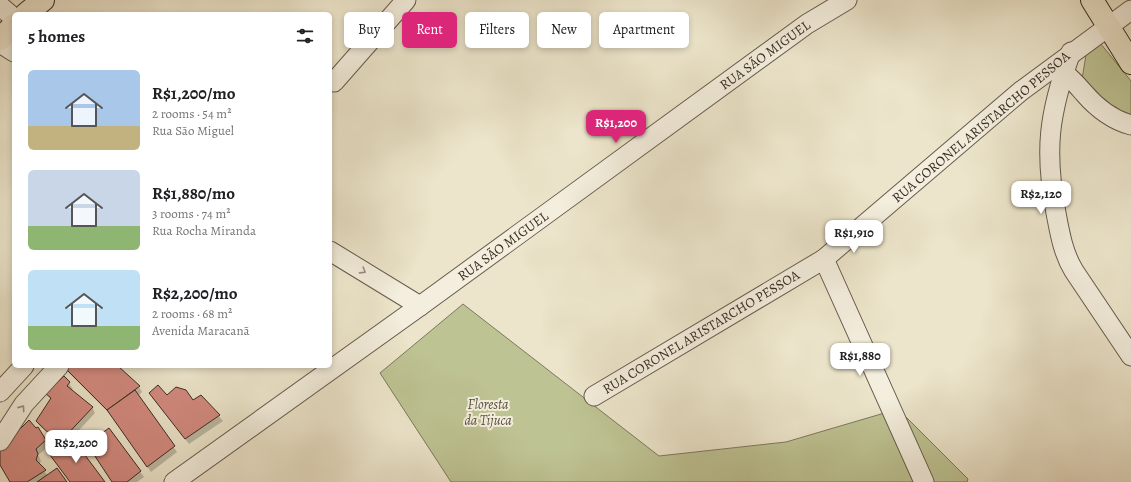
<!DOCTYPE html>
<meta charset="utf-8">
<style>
body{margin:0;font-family:Alegreya,serif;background:#f2f2f2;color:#202124;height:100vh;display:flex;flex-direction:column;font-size:15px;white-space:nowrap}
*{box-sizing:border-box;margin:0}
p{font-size:13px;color:#757577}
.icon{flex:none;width:22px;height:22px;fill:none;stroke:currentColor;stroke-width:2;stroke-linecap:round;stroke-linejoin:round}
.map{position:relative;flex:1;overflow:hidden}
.drawer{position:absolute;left:12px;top:12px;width:320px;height:356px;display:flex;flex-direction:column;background:#fff;border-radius:6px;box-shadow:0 2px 6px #0003}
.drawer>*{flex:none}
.banner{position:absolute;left:344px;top:12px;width:380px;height:36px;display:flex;gap:8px}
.price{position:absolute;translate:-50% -34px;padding:0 9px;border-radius:8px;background:#fff;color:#222;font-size:13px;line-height:26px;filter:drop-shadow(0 1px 2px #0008)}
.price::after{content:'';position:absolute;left:50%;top:24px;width:12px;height:9px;margin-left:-6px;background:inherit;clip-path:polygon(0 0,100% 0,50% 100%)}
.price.current{background:#db2777;color:#fff}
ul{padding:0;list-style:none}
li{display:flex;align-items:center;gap:12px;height:100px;padding:0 16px}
li span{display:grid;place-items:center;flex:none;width:112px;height:80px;border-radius:6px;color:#555}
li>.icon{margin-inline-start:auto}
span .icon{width:48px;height:48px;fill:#fffc;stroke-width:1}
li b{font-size:17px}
h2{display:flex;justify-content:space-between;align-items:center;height:48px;padding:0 16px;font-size:17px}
.tag{padding:0 14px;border-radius:6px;background:#fff;box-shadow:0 2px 6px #0003;font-size:14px;line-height:36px}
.tag.current{background:#db2777;color:#fff}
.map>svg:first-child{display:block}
</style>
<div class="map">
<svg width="1131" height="482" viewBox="0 0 1131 482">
<rect width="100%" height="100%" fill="#ece5cb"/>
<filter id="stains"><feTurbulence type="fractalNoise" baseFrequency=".005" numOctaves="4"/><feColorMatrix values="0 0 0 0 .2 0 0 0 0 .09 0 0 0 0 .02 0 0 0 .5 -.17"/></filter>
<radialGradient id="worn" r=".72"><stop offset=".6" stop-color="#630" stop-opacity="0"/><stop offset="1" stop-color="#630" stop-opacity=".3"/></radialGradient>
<g fill="#bec393" stroke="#7c785c">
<polygon points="1096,38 1131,81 1131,125 1082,79 1086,55"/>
<polygon points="463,304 659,456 786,442 898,409 968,479 967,482 451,482 380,373"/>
</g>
<g fill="#0003">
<polygon points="117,366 139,387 142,392 138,396 177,452 151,472 112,416 69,373 66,368"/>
<polygon points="64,377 73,389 71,391 92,407 95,413 68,442 104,482 71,482 63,447 40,426 37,421 51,400 48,394"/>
<polygon points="150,394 192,401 201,396 223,421 189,444"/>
<polygon points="109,430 144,477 137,482 113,482"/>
<polygon points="45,440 49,446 38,455 41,461 39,465 48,476 66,482 11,482 0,463 0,451"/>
</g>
<g fill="#d38a80" stroke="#392c24">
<polygon points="66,366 118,366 140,386 107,410 65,368"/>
<polygon points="64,376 70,382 67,386 93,407 59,443 36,421 51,398 46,394"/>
<polygon points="158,385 167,395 176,387 186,390 193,400 201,395 220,415 185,439 149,393"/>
<polygon points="135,390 175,446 147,467 107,410"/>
<polygon points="29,420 36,428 38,427 46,440 36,449 38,454 36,460 46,470 27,482 10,482 0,465 0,449"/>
<polygon points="109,428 141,471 127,482 112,482 87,444"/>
<polygon points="73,439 105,482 70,482 50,455"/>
<polygon points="57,468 67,482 37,482"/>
</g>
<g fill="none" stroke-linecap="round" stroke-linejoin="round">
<g stroke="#665a4e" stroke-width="21">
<g id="minor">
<polyline points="0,6 14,18"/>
<polyline points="0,43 14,52"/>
<path d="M1071,52C1049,113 1044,150 1056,213C1060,234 1063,253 1074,271L1131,356"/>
<path d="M1064,73C1072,79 1077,85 1084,93C1096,107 1113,120 1131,125"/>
<polyline points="334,82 406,0"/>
<polyline points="330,251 420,306"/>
<polyline points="824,259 924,482"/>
<polyline points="0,392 24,366"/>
<polyline points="594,396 824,259 1021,91 1131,10"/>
<polyline points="0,441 24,404 59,366"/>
<polyline points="174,482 420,306 807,24 847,0"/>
</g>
</g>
<g stroke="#392c24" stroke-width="24">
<g id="major">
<polyline points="1092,0 1131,63"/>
<polyline points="26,14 43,0"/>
<polyline points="0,39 14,25"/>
</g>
</g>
<use href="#minor" stroke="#f3eedd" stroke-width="19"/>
<use href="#major" stroke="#ece5cb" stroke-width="22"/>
</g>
<defs><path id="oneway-chevron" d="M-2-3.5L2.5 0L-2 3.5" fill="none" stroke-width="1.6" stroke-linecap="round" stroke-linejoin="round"/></defs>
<g stroke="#968d80">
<use href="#oneway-chevron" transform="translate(363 271) rotate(32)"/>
<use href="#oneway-chevron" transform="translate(22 408) rotate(-55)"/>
</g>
<g text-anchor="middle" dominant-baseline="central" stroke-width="4" stroke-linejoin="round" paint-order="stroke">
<g font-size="14" fill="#392c24" stroke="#f3eedd">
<text transform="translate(765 55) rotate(-36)">RUA SÃO MIGUEL</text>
<text transform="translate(981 127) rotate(-40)">RUA CORONEL ARISTARCHO PESSOA</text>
<text transform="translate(503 246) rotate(-36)">RUA SÃO MIGUEL</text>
<text transform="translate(701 332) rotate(-31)">RUA CORONEL ARISTARCHO PESSOA</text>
</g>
<g font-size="14" font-style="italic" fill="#5a5240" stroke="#f3eedd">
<text x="488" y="404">Floresta<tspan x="488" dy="16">da Tijuca</tspan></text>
</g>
</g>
<rect width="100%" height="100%" filter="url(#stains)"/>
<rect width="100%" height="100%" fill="url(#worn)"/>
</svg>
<b class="price current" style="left:616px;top:144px">R$1,200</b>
<b class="price" style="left:1041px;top:215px">R$2,120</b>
<b class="price" style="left:854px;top:254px">R$1,910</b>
<b class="price" style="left:860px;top:377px">R$1,880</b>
<b class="price" style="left:76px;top:464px">R$2,200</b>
<div class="banner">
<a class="tag">Buy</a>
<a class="tag current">Rent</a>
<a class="tag">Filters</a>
<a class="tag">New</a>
<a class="tag">Apartment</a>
</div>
<section class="drawer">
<h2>5 homes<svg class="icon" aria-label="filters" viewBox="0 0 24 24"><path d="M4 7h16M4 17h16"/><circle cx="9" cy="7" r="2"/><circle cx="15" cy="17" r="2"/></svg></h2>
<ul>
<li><span style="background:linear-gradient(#a9c7e8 70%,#c2b280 0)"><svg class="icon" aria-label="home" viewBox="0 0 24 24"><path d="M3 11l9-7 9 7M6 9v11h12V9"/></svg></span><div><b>R$1,200/mo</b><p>2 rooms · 54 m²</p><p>Rua São Miguel</p></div></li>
<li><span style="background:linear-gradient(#c9d6e8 70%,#8fb573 0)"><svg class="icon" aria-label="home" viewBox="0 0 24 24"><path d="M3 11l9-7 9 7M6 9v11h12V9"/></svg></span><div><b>R$1,880/mo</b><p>3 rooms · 74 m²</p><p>Rua Rocha Miranda</p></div></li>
<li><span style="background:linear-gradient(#bfe0f5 70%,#8fb573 0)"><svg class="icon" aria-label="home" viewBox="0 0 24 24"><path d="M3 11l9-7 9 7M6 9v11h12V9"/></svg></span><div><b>R$2,200/mo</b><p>2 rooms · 68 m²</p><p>Avenida Maracanã</p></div></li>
</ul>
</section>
</div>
